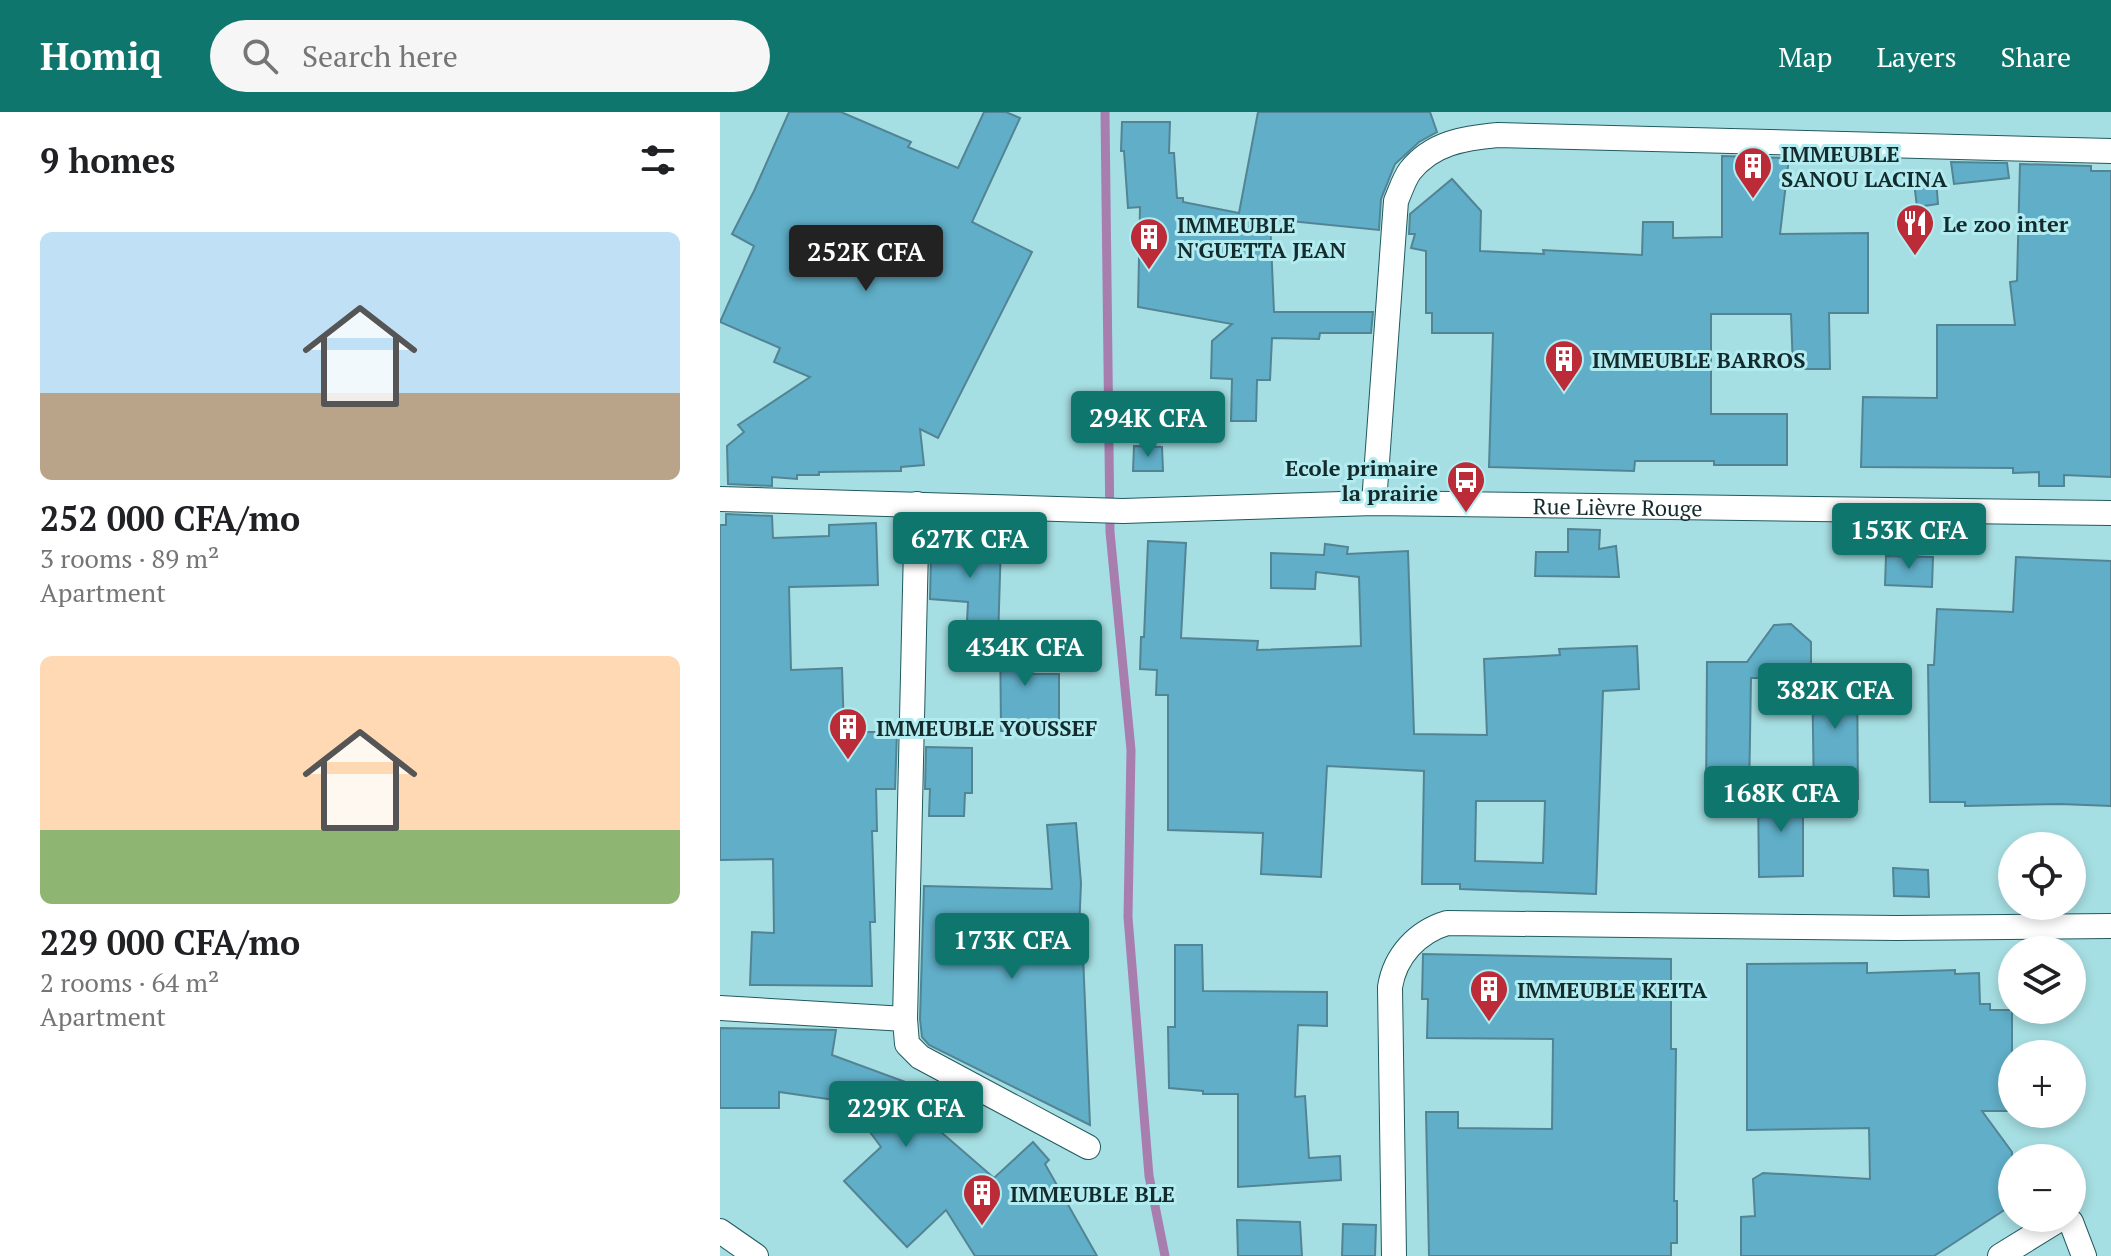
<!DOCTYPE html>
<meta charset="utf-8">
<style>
body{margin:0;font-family:"PT Serif",serif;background:#f6f6f6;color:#202124;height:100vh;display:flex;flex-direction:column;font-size:30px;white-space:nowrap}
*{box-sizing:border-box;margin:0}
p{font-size:26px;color:#757577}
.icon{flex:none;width:44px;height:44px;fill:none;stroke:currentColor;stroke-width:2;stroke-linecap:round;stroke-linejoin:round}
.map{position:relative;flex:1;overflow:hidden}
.details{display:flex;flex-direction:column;background:#fff;width:720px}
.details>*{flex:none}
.tools{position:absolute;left:1278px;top:720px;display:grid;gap:16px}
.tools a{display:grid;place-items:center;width:88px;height:88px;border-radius:50%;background:#fff;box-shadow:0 4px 12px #0003;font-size:40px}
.price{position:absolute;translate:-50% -68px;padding:0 18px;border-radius:8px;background:#0f766e;color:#fff;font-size:26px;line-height:52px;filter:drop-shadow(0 2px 4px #0008)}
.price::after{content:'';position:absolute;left:50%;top:48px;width:24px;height:18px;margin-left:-12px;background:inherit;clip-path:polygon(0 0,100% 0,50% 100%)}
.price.selected{background:#222;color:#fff}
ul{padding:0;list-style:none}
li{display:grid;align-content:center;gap:16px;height:424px;padding:0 40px}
li span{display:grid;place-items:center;height:248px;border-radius:12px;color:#555}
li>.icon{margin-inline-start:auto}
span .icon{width:144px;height:144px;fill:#fffc;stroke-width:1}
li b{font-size:34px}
h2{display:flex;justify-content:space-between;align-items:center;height:96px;padding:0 40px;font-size:34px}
header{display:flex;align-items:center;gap:48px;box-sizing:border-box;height:112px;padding:0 40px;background:#0f766e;color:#fff}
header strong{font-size:38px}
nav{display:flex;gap:44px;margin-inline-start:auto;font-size:28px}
.search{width:560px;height:72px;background:#f6f6f6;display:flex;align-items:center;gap:20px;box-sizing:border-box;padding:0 28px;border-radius:44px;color:#757577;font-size:30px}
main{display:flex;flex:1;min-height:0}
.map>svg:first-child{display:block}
</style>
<header>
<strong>Homiq</strong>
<div class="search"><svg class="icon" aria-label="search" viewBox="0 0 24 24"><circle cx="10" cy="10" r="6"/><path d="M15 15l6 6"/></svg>Search here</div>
<nav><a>Map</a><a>Layers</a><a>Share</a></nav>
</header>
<main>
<section class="details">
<h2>9 homes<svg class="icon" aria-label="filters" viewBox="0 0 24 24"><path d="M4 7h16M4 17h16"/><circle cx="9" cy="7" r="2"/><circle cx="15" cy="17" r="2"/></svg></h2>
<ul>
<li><span style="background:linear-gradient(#bfe0f5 65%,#b9a48a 0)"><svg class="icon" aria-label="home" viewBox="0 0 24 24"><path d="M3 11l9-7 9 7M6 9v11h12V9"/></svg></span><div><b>252 000 CFA/mo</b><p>3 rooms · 89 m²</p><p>Apartment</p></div></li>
<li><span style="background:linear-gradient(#ffd9b3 70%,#8fb573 0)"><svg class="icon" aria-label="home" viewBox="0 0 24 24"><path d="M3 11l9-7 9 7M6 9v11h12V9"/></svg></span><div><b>229 000 CFA/mo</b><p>2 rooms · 64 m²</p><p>Apartment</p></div></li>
</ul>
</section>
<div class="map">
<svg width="1391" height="1144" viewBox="0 0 1391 1144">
<rect width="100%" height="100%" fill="#a6dfe3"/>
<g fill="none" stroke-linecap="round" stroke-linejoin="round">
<polyline stroke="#a87eaf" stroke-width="9" points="385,0 390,420 411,638 408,805 429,1064 445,1144"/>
</g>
<g fill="#60aec8" stroke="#538494" stroke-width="2" fill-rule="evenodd">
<polygon points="69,0 121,0 191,30 188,35 238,56 264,0 286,0 300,6 252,110 312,140 218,326 200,317 204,353 181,355 181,359 99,360 99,363 77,363 77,367 52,365 52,374 8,372 7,334 24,320 18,313 90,265 54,250 60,236 0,210 34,134 12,122 34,79"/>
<polygon points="538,0 710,0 717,20 699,30 675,52 661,87 659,118 550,107 554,200 653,200 651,221 600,221 599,227 552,226 550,268 537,268 536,309 511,309 512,267 491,266 492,229 512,212 418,195 420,95 408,96 404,39 401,39 402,10 450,10 449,41 454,41 457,86 463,86 463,90 519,101"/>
<polygon points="1002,44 1069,46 1060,122 1148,121 1148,201 1109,201 1110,257 1073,257 1071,202 991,202 991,302 1067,302 1067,353 994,353 994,349 915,349 914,359 769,355 773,221 712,221 712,201 706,201 706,139 691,136 695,122 689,122 690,102 732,67 761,99 760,139 824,142 823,138 922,143 923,110 953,110 953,126 1002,125"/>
<polygon points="1231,50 1287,51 1289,66 1234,72"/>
<polygon points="1300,52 1371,54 1371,59 1391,59 1391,365 1344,363 1344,374 1319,374 1319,360 1293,361 1293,356 1141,355 1143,285 1217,286 1217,213 1295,213 1290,170 1297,169"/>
<polygon points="1216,67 1218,92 1197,95 1194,70"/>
<polygon points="414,334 442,335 443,359 413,359"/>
<polygon points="6,402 52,404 53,426 109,424 109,413 156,411 158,473 69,475 71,558 122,556 124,620 177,620 175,677 156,677 157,719 152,719 155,810 150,810 152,874 30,873 32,820 54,821 53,747 0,748 0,413 6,413"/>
<polygon points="248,409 255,410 255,430 281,429 278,529 246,529 248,490 210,487 211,443"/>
<polygon points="848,417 880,418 879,437 896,434 899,465 815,464 816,440 848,440"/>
<path d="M428,429L466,431L461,526L538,529L537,538L641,534L639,465L596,460L595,477L551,476V441L604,443L605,432L628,435L627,442L688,439L694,622L767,623L764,547L840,543L839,537L917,534L919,577L883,579L876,782L740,777V772H702L704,659L607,654L601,765L541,762L543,721L448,718V583H436L437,558L420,557L421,525H424ZM756,689H825L823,751L755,749Z"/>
<polygon points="1166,444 1213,445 1212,475 1165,473"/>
<polygon points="1296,445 1391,449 1391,694 1340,692 1245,694 1245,690 1210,690 1208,553 1214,553 1217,497 1293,500"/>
<polygon points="1071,512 1091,530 1091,566 1031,566 1029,685 986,685 987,550 1027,550 1054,513"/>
<polygon points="280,517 309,517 308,562 339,562 339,618 281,619"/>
<polygon points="1137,552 1138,687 1094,687 1092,553"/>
<polygon points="206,635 252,636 252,681 245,681 244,704 209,704 210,677 205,677"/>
<polygon points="1083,680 1083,764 1039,765 1038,681"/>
<polygon points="356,711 361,771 358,843 363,843 370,1013 209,933 202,925 200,907 204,774 332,777 327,713"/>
<polygon points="1173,756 1208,758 1209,785 1174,784"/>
<polygon points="455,833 482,833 483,879 607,880 607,914 578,913 575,985 585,984 589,1046 620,1044 621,1068 518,1075 518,982 483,982 483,979 449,976 448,915 455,915"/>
<polygon points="703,842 951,847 951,937 956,937 954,1089 957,1089 957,1131 951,1131 951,1144 709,1144 706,1000 738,1000 738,1016 832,1017 833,927 707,926 708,887 702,887"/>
<polygon points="1147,851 1147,861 1235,858 1235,862 1259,861 1260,892 1270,892 1270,898 1292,898 1292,999 1262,999 1292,1040 1292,1093 1214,1144 1021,1144 1021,1105 1035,1104 1033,1067 1043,1061 1150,1067 1149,1016 1027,1018 1027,852"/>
<polygon points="0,916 116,918 112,943 202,976 218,998 206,1007 274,1066 313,1030 329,1048 325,1052 377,1144 255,1144 226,1098 187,1135 124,1069 161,1035 144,1012 123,1005 129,990 59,980 59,996 0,996"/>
<polygon points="517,1108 580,1110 582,1144 518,1144"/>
<polygon points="623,1112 656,1113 655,1144 622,1144"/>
</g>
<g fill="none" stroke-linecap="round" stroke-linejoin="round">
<g stroke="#215a5e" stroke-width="26">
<g id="street">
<path id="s1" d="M0,387L403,399L654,391L1391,401"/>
<path d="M654,391L676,89C680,80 684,67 690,59C712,31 744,26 778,23L1391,39"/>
<polyline points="0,896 185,907 187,932 200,945 368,1035"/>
<polyline points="185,907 197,392"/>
<polyline points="0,1119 36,1144"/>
<path d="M674,1144L670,875C675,844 697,820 727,811L1177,816L1391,814"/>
<polyline points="1280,1144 1340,1107 1346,1106 1351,1110 1364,1144"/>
</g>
</g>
<use href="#street" stroke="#fff" stroke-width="24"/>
</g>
<defs>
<g id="building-pin" transform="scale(2)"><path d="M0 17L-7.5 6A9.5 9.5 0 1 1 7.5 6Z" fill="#bb2b38" stroke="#b3ecf0"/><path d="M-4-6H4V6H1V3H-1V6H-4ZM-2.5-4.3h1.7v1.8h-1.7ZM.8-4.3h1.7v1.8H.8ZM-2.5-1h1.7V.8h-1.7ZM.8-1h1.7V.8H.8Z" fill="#fff"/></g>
<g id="restaurant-pin" transform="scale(2)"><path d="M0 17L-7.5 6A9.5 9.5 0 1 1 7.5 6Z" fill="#bb2b38" stroke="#b3ecf0"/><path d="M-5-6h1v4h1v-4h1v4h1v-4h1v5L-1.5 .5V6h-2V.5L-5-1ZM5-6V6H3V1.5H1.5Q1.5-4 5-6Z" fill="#fff"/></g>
<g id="bus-pin" transform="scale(2)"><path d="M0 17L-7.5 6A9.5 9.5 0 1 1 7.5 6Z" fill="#bb2b38" stroke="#b3ecf0"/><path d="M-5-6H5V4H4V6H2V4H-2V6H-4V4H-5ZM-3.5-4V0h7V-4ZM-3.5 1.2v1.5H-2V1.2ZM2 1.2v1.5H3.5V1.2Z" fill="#fff"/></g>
</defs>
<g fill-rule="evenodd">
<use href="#building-pin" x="1033" y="54"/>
<use href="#restaurant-pin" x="1195" y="111"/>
<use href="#building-pin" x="429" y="125"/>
<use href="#building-pin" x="844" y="247"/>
<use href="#bus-pin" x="746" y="368"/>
<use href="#building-pin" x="128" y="615"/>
<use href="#building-pin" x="769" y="877"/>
<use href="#building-pin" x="262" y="1081"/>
</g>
<g text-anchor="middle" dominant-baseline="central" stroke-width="6" stroke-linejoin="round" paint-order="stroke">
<g font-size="22" font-weight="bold" fill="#142b2d" stroke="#b3ecf0" text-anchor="start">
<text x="1061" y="41">IMMEUBLE<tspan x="1061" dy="25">SANOU LACINA</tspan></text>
<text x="1223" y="111">Le zoo inter</text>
<text x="457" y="112">IMMEUBLE<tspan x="457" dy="25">N'GUETTA JEAN</tspan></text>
<text x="872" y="247">IMMEUBLE BARROS</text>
<text x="718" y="355" text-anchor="end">Ecole primaire<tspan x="718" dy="25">la prairie</tspan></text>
<text x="156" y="615">IMMEUBLE YOUSSEF</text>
<text x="797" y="877">IMMEUBLE KEITA</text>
<text x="290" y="1081">IMMEUBLE BLE</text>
</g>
<g font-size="22" fill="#142b2d" stroke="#b3ecf0">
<text stroke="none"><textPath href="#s1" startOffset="898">Rue Lièvre Rouge</textPath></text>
</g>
</g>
</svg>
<div class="tools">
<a><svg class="icon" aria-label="locate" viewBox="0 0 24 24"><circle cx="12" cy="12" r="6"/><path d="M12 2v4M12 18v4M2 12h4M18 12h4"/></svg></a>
<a><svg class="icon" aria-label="layers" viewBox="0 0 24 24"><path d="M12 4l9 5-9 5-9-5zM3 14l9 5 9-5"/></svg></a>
<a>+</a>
<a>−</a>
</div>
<b class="price selected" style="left:146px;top:181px">252K CFA</b>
<b class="price" style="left:428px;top:347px">294K CFA</b>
<b class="price" style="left:1189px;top:459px">153K CFA</b>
<b class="price" style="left:250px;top:468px">627K CFA</b>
<b class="price" style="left:305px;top:576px">434K CFA</b>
<b class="price" style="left:1115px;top:619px">382K CFA</b>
<b class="price" style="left:1061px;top:722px">168K CFA</b>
<b class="price" style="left:292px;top:869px">173K CFA</b>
<b class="price" style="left:186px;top:1037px">229K CFA</b>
</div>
</main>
